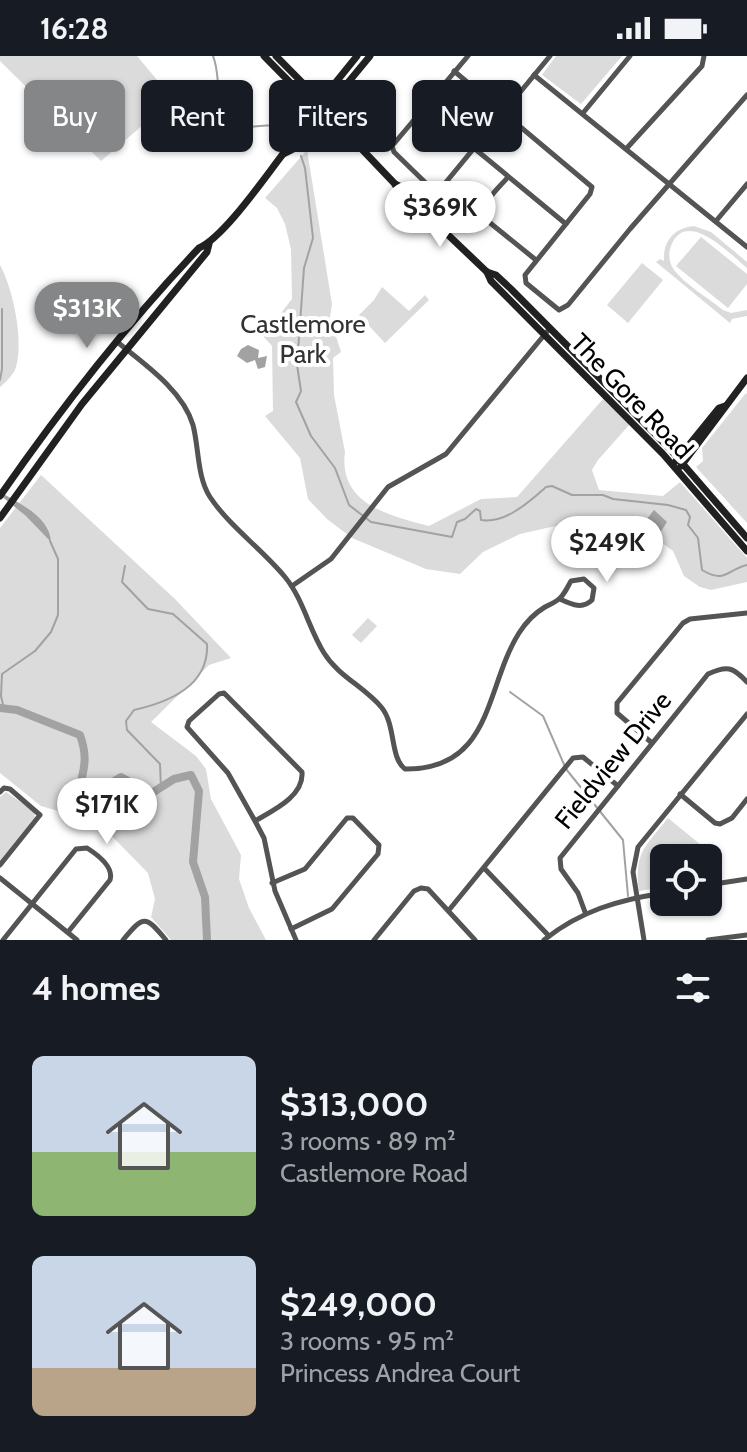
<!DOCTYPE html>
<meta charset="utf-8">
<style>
body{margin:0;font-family:Cabin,sans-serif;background:#20242c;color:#f1f3f6;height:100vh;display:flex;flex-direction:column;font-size:30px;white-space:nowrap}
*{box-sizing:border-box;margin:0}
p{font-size:26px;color:#9ea1a6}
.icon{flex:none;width:44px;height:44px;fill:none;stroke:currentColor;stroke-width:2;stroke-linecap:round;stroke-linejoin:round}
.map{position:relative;height:884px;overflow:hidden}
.panel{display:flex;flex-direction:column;background:#171b24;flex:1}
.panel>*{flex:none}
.banner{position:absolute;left:24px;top:24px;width:700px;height:72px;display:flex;gap:16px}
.controls{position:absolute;left:650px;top:788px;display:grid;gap:16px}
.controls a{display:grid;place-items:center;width:72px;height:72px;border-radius:12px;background:#171b24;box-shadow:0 2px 6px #0004;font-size:40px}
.price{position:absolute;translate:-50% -68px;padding:0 18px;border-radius:28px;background:#fff;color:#222;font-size:26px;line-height:52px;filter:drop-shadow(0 2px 4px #0008)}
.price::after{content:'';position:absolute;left:50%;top:48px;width:24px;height:18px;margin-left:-12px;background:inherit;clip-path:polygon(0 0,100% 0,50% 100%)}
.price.selected{background:#858687;color:#fff}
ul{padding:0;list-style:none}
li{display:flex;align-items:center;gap:24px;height:200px;padding:0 32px}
li span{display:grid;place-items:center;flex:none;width:224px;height:160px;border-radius:12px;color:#555}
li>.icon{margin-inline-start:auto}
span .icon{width:96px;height:96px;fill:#fffc;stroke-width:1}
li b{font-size:34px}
h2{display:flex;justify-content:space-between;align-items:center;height:96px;padding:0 32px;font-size:34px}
.chip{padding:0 28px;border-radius:12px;background:#171b24;box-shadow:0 2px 6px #0004;font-size:28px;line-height:72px}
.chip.selected{background:#858687;color:#fff}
.status{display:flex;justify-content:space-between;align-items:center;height:56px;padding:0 40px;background:#171b24;direction:ltr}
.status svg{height:22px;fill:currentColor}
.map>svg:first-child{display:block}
</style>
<div class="status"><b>16:28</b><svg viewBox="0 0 49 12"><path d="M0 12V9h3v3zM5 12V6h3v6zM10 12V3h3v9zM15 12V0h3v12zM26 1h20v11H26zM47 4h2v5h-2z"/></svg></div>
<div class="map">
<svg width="747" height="884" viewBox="0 0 747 884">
<rect width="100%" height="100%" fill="#fff"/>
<g fill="#dbdbdb">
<polygon points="0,0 137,0 173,43 101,105 0,5"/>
<polygon points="556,0 622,0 581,48 542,19"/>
<path d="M307,94L332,248L330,261L341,296L333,302L334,339L345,396C338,448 390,460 429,470L481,443L517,441L603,343L630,368L598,404L592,414L599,434L663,440L680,426L747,502V526L711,534L700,531L684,520L673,495L647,476L569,467L520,478L483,496L460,518L426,513L352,482L327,463L308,443L300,402L265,360L273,355L272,290L263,280L292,243L291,193L285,168L277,152L265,142Z"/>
<path d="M694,170L711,176L747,206V212C731,199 686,151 671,190C668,198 669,207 674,214C686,229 708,242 723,254L731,257L747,254V260L732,263L730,267L656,206L660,203L664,205C663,185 674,172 694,170Z"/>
<polygon points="701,181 747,218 747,228 728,252 676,210"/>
<polygon points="642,207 663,224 628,267 607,249"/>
<path d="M0,209C13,233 24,284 16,311C14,318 6,326 0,331Z"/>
<polygon points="382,231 409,255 425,239 429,244 385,287 359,259 374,244"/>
<polygon points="746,337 747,338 747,467 696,411 703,405 702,392"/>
<polygon points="41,419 175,543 231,602 209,609 151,666 196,700 206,713 211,743 241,799 239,823 249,852 266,884 171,884 151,861 155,843 148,817 99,767 41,750 0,717 0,472"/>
<polygon points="368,562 377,570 361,587 352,579"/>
<polygon points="6,736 34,755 35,762 0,806 0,741"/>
<path d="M668,762L701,789L703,802H664V831L639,835C634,796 645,791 668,762Z"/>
</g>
<g fill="#a2a2a2">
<polygon points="177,29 185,34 184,56 171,58 159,66 149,63 146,58 165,47"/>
<polygon points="248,289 259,294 258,302 267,300 265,311 258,313 255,304 247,307 237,300 241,293"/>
<path d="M0,436C19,447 50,461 51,486L26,460L0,439Z"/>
<polygon points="654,454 667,466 658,480 643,468"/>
</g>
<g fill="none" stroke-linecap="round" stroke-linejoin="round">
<g stroke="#a2a2a2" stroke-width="2">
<path d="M213,0C223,23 210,62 245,70C261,73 266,64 282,75"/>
<path d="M301,100L305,112L313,182L304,212L297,309L301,335L296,346L311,380L335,412L349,449L371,466L452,481L457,466L465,463L476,453L480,455L481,464C505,468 529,446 546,431L552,430L572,439H603L613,443L668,449L686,454L690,461L688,469L698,482L702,514C726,528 726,514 747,509"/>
<polyline points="0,324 2,313 2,253"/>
<path d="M125,510L122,526L148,553L173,558L207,588C209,630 169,646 134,654L126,665L127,674L160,708L161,732"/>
<polyline points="510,636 543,660 566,713 623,784 628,840"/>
<polyline points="4,653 1,640 2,618 35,595 51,576 58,559 58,503 50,485"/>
</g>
<path stroke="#a2a2a2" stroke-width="8" d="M0,652L17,654L80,679C86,696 86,707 81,725L98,735L121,721L128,725L129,738L144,742L174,723L191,719L199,735L193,806L205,841L207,884"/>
<g stroke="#545454" stroke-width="5">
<polyline points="468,0 392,90 394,96 433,134 442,131 550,0"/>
<polyline points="454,15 592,131 590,138 525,219 526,227 559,254 568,249 630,173 747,39"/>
<polyline points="534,19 747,191"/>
<polyline points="424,51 566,168"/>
<polyline points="583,57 630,0"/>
<polyline points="626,93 702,10 704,0"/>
<path d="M508,121C499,132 480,147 484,162L536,204"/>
<polyline points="716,165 747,128"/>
<path d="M116,285C143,307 183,334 193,369C199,392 197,421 210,441C230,471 262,493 285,521C303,543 309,573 324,597C339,621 365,631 382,652C396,670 390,702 405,713C493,714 485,631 519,577C526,566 535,557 545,551C550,548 557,546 561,541C565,537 568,530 571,525L584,523L594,532L592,544C582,554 571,548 560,543"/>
<polyline points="292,530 331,503 388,431 446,398 550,272"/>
<polyline points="652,687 617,657 617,647 683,567 690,563 747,557"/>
<polyline points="0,736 4,732 10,733 40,759 0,809"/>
<polyline points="680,738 715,767 720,768 732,762 747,743"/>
<path d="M255,765L228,717L187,671L189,665L219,638L224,637L302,716C304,740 274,754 255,765L264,782L275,835L296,884"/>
<polyline points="484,812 549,880"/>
<polyline points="0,822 77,884"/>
<polyline points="272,827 305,813 347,762 353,762 379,789 378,798 332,853 291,873"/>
<polyline points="708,829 747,823"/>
<polyline points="449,854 573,702 583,701 618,730"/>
<path d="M585,856L578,837L561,813L560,802L708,618C727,609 733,611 747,626"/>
<path d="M3,884L76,793L87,792C98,799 114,811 110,824L68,876"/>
<path d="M123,884C144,859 145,859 166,884"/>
<polyline points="374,884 414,835 421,832 428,833 475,884"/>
<path d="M544,884C580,855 618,844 664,837"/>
<polyline points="644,884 633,816 638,791 747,658"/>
<polyline points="708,884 747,879"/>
</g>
<g stroke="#212121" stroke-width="7">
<polyline points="264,0 347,84 355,86"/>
<path d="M276,0L352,77L355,86L395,128C406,132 419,144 423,155L487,216L496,219L511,233L669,392L747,482"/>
<polyline points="283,98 293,93 370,0"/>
<path d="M395,128C399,139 411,152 423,155"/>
<polyline points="487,216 491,225 663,398 747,495"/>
<polyline points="676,405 719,352 725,350"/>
<polyline points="681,410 747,322"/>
<path d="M0,440C61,352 126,269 199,192C224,181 265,121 283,98L286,88L357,0"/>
<polyline points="0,462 82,348 207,196 209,188"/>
</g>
</g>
<g text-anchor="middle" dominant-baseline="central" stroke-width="8" stroke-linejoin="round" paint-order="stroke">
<g font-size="26" fill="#323232" stroke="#fff">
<text x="303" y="268">Castlemore<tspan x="303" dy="30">Park</tspan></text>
</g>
<g font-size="26" fill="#000" stroke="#fff">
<text transform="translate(632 340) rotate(46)">The Gore Road</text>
<text transform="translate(613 704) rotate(-51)">Fieldview Drive</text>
</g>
</g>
</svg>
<div class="controls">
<a><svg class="icon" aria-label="locate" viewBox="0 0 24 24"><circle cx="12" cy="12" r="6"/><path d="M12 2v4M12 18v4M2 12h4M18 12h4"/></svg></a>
</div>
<b class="price" style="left:440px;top:193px">$369K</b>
<b class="price selected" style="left:87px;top:294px">$313K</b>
<b class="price" style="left:607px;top:528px">$249K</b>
<b class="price" style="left:107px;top:790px">$171K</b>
<div class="banner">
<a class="chip selected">Buy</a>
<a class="chip">Rent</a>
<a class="chip">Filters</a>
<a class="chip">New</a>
</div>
</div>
<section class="panel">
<h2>4 homes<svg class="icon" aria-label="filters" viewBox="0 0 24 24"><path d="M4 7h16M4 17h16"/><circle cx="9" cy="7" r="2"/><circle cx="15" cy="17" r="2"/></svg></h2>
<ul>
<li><span style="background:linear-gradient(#c9d6e8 60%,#8fb573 0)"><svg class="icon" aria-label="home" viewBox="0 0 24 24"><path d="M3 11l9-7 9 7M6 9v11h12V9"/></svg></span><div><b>$313,000</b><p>3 rooms · 89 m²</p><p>Castlemore Road</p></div></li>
<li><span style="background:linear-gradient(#c9d6e8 70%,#b9a48a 0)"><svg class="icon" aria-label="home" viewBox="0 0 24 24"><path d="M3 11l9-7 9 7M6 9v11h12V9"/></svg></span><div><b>$249,000</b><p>3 rooms · 95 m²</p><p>Princess Andrea Court</p></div></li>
</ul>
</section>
